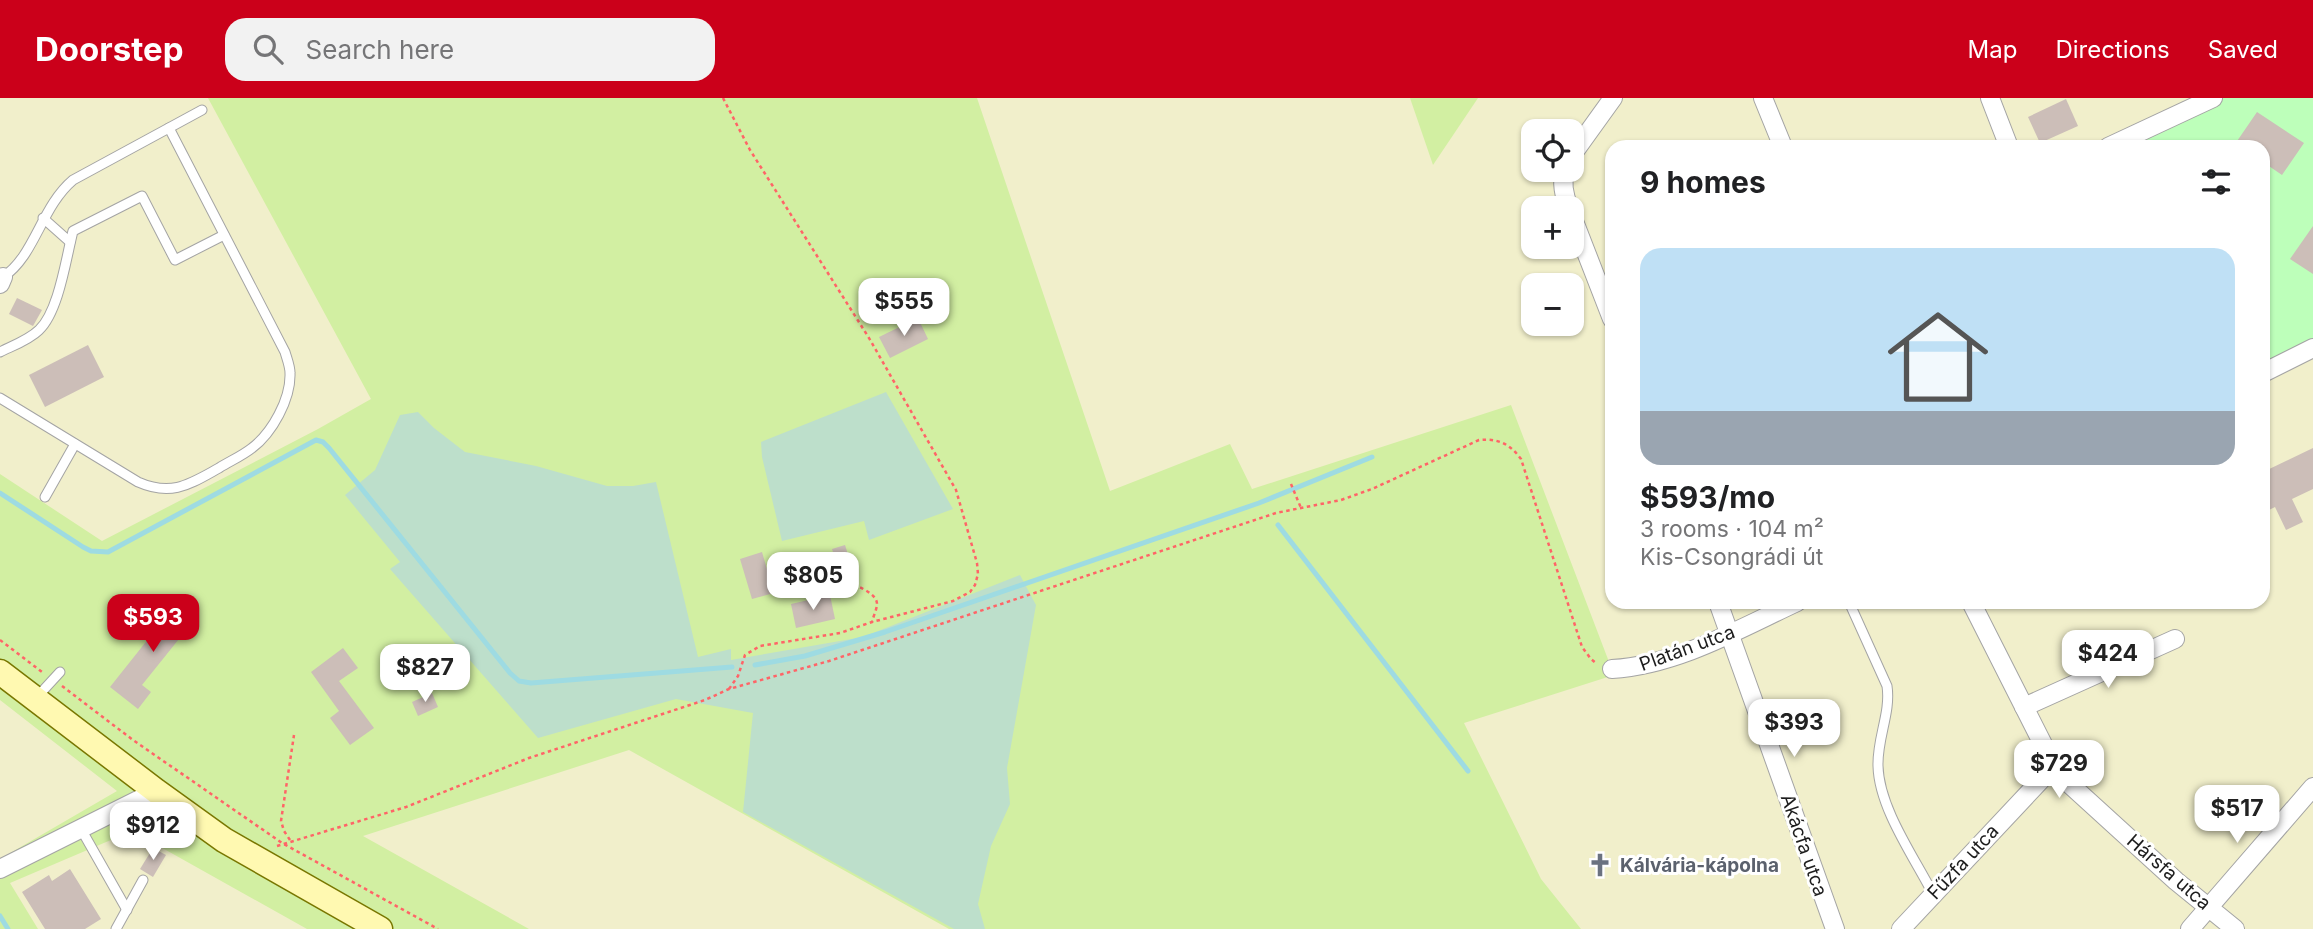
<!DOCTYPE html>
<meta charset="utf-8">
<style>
body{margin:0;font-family:Inter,sans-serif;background:#f2f2f2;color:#202124;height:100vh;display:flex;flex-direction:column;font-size:26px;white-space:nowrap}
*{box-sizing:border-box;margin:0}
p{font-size:23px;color:#757577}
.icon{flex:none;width:38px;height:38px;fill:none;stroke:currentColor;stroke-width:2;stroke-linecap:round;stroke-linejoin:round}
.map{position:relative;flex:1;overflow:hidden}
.sheet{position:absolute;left:1605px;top:42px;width:665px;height:469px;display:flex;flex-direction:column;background:#fff;border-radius:21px;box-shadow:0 2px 5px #0004}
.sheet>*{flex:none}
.tools{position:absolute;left:1521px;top:21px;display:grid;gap:14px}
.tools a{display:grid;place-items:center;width:63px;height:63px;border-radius:14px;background:#fff;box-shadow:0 2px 5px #0004;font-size:35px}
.price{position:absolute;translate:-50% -60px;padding:0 16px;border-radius:14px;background:#fff;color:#222;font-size:23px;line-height:46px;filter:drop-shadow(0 2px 4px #0008)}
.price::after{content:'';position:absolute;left:50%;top:42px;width:21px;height:16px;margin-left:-10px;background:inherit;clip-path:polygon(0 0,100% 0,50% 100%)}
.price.current{background:#cb001a;color:#fff}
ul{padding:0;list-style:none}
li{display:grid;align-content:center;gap:14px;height:371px;padding:0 35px}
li+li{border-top:2px solid #e0e0e0}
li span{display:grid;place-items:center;height:217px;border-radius:21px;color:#555}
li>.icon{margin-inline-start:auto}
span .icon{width:126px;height:126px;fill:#fffc;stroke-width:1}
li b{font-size:30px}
h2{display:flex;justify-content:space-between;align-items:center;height:84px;padding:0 35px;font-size:30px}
header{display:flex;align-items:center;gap:42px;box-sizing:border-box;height:98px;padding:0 35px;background:#cb001a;color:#fff}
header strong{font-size:33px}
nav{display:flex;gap:38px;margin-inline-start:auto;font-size:24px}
.search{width:490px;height:63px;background:#f2f2f2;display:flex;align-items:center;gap:18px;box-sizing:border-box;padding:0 24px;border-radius:21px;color:#757577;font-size:26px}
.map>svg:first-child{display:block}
</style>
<header>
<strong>Doorstep</strong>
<div class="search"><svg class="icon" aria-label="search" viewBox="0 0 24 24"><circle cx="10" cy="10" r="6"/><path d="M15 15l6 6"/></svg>Search here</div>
<nav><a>Map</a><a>Directions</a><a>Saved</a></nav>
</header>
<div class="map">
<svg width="2313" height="831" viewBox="0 0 2313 831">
<rect width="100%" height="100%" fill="#f0e9e2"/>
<path fill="#f1efcb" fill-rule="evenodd" d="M0,0H2313V831H0ZM1533,33H1572V72H1533ZM1612,49H2263V504H1612ZM1533,110H1572V149H1533ZM1533,187H1572V226H1533Z"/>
<g fill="#d2efa2">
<polygon points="208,0 977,0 1110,393 1230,346 1252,391 1511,307 1614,577 1464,625 1541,781 1581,831 949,831 629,652 363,738 529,831 307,831 132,733 10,785 38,831 0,831 0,761 117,693 0,602 0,376 102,443 318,331 371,301"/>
<polygon points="1410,0 1478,0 1433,67"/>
</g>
<g fill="#bddfcb">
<polygon points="886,294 953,411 869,442 864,423 782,443 762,359 761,344"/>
<polygon points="418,314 434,330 465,354 536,368 607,388 633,388 656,384 698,559 731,551 731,562 863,539 1020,477 1036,507 1007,670 1010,706 991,748 978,806 985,831 954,831 743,714 753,615 676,601 538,640 390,471 400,464 345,397 375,372 400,317"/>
</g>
<polygon fill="#bdffba" points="2213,0 2313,0 2313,250 2263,275 2263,49 2108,49"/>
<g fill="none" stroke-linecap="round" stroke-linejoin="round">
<g stroke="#9edbe2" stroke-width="5">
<polyline points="0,395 83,449 91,453 108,454 316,342 323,344 329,350 510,575 519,583 531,585 732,569"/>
<polyline points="1278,427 1468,673"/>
<polyline points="755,567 805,558 885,534 1259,405 1372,359"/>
<polyline points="0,818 8,831"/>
</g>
</g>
<g fill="#ccbeb8">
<polygon points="2066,1 2078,28 2040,45 2028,19"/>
<polygon points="2257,14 2304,45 2282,77 2263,64 2263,49 2233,49"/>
<polygon points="2313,128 2313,176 2290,161"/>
<polygon points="17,200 42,212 33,228 9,216"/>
<polygon points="918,220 928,241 890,260 879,239"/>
<polygon points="88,247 104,279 45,309 29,277"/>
<polygon points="2313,350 2313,391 2292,401 2303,424 2286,432 2275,409 2263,415 2263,374"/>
<polygon points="845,447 853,473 840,477 832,451"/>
<polygon points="762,454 774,495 752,501 740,461"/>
<polygon points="830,497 835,521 796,530 791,506"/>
<polygon points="180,501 199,516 142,587 151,594 138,611 110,589"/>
<polygon points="343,550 358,570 339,583 374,630 350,647 330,620 339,613 311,574"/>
<polygon points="432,595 438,609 418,618 412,604"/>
<polygon points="153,750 166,757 153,779 140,771"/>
<polygon points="70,771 101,821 85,831 45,831 22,794 49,777 52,783"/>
</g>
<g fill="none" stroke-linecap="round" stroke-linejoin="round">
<g stroke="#a4a4a4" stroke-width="11">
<g id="lane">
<polyline points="43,120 70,144"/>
<path d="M3,179C35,158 41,109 73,82L202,12"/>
<path d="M0,254C12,248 29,242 39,232C59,213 66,160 73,133L142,98L175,162L224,137"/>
<path d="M0,300L138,384C172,399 190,386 219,370C230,363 242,358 252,350C272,335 291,301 290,275C290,268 287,261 285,254L169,30"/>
<polyline points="45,399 75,346"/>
<path d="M1849,504L1887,588C1891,615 1877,640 1878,668C1879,710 1914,759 1933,796"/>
<polyline points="37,599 60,574"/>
<polyline points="81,731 127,812"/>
<polyline points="116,831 143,782"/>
</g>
</g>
<g stroke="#a4a4a4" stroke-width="20">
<g id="street">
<polyline points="1763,0 1783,49"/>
<polyline points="1990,0 2009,49"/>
<polyline points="2108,49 2213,0"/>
<polyline points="1572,57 1613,0"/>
<path d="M1565,72C1561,85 1564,97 1569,110"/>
<polyline points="1572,118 1612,221"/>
<polyline points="0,186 3,179"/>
<polyline points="2263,275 2313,250"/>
<polyline points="1718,504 1835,831"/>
<polyline points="1971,504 2054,668 2064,681 2176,783 2235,831"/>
<path d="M1612,571C1677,567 1739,531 1797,504"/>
<polyline points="2024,609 2175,541"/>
<polyline points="0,771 156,693"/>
<polyline points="1901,831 2054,668"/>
<polyline points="2190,831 2313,689"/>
</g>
</g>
<g stroke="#797700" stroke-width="27">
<polyline id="secondary" points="0,574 156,693 224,742 380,831"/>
</g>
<g stroke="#ff6467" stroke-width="2.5" stroke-dasharray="3.5 3.5" stroke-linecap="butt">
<polyline points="723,0 750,52 869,240 956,392 977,465 978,476 975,487 970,494 953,503 872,524 840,535 760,548 745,557 738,578 729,591"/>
<polyline points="1291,386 1301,410"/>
<path d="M827,478C839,482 877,491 877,506C877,511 873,519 872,524"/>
<polyline points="0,542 42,574"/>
<polyline points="62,588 133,642 282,745 438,831"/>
<polyline points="290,742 284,733 281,723 294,637"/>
<path d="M277,748L406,709L529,660L705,602L729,591L829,563L1276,415L1341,402L1372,391L1479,342C1498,340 1510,346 1521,361L1582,549L1591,561L1596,565"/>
</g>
<use href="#lane" stroke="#fff" stroke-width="9"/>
<use href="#street" stroke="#fff" stroke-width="18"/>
<use href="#secondary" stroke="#fff9b1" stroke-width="24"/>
</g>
<defs>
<g id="church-bare" transform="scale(1.89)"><path d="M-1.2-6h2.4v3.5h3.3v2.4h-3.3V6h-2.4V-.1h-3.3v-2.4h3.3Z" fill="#6b7280" stroke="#fff" stroke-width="2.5" paint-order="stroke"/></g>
</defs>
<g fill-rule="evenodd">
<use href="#church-bare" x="1600" y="767"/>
</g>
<g text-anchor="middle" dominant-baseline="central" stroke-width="6" stroke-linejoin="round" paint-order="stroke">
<g font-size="19" fill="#1d1d1d" stroke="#fff">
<text transform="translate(1687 550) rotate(-20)">Platán utca</text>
<text transform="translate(1804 747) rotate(71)">Akácfa utca</text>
<text transform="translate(1963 764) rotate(-47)">Fűzfa utca</text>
<text transform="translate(2169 774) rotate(41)">Hársfa utca</text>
</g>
<g font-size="19" font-weight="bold" fill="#5b616d" stroke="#fff" text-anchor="start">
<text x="1620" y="767">Kálvária-kápolna</text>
</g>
</g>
</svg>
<div class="tools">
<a><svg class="icon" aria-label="locate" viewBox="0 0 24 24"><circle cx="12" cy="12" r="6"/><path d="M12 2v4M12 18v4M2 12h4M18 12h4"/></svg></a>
<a>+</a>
<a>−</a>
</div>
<b class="price" style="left:904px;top:240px">$555</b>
<b class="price" style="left:813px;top:514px">$805</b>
<b class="price current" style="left:153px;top:556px">$593</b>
<b class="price" style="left:2108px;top:592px">$424</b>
<b class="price" style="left:425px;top:606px">$827</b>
<b class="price" style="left:1794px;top:661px">$393</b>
<b class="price" style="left:2059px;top:702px">$729</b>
<b class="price" style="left:2237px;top:747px">$517</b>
<b class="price" style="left:153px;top:764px">$912</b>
<section class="sheet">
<h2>9 homes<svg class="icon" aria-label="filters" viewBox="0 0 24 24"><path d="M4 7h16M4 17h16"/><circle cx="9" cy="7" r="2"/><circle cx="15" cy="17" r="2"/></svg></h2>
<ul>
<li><span style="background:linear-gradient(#bfe0f5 75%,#9aa5b1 0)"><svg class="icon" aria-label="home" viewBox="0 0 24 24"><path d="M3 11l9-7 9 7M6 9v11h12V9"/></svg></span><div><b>$593/mo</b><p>3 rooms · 104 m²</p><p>Kis-Csongrádi út</p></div></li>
</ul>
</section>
</div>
